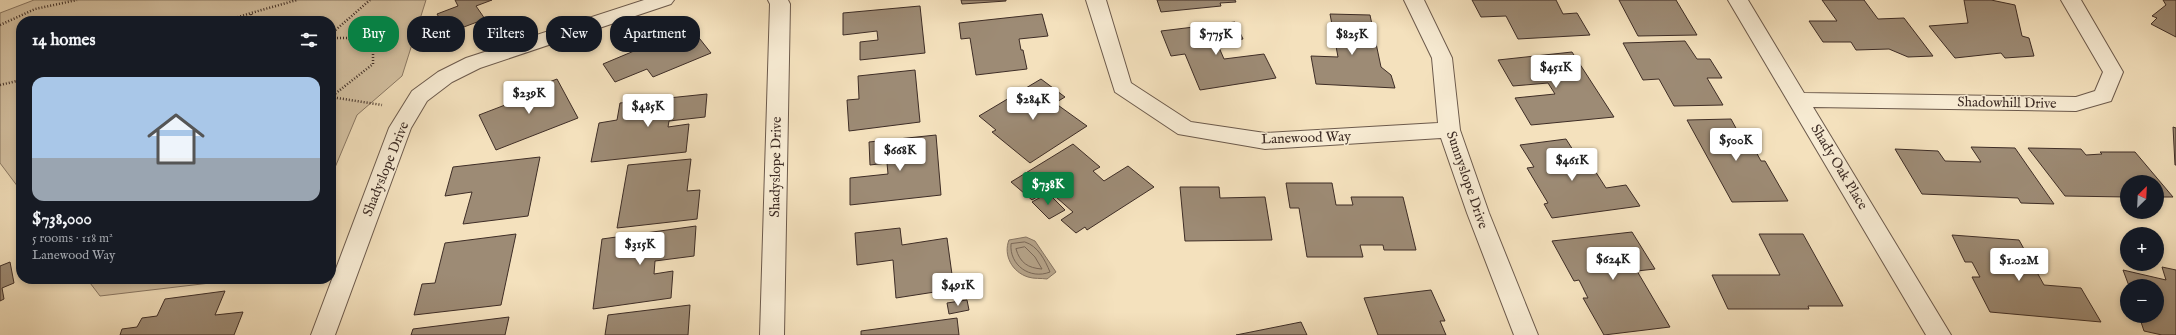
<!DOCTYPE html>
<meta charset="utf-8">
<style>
body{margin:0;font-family:"IM FELL English",serif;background:#242831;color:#f1f3f6;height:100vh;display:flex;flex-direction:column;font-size:15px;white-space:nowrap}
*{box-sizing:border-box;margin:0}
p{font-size:13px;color:#9ea1a6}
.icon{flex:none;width:22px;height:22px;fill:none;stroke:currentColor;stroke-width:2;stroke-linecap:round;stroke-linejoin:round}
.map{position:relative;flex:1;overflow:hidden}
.panel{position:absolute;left:16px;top:16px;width:320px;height:268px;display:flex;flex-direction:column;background:#171b24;border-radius:16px;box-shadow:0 2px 6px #0003}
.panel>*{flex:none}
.hud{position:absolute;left:348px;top:16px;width:380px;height:36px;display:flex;gap:8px}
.needle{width:26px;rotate:24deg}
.controls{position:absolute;left:2120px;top:175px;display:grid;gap:8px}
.controls a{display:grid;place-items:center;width:44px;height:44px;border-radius:50%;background:#171b24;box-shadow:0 2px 6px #0003;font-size:20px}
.price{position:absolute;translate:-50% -34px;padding:0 9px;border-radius:4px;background:#fff;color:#222;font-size:13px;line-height:26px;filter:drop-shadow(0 1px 2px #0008)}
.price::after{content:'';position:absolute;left:50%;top:24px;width:12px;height:9px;margin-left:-6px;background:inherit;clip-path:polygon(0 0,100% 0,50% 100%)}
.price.current{background:#0b8043;color:#fff}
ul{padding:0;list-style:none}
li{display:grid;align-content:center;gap:8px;height:212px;padding:0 16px}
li+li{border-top:1px solid #363941}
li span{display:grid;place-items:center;height:124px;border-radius:12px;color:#555}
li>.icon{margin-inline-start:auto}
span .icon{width:72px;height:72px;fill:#fffc;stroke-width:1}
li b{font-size:17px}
h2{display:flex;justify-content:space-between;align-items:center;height:48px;padding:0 16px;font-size:17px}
.pill{padding:0 14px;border-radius:16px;background:#171b24;box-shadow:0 2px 6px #0003;font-size:14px;line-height:36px}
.pill.current{background:#0b8043;color:#fff}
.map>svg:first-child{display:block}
</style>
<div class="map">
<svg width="2176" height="335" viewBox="0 0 2176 335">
<rect width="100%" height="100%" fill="#f4e1bd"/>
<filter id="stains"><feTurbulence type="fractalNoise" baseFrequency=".005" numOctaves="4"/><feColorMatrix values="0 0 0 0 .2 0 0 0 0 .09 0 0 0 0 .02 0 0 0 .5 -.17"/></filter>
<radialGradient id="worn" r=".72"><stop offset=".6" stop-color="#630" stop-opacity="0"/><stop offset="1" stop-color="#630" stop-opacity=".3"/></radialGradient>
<g fill="#d5c2a3" stroke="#8a7864">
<polygon points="34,0 426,0 402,76 357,115 331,177 331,21 21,21 21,191 0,163 0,13"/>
<polygon points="87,279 244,279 100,296"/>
</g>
<path fill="#b6a48a" stroke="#867462" d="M1026,237L1035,241L1056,272L1047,279C1041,278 1034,279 1028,277C1012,272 1003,255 1009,240Z"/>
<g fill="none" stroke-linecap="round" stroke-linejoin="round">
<g stroke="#7a6858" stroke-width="1">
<path d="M1025,242C1038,246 1045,260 1050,272C1030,280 1009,265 1011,244Z"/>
<path d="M1025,247L1035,257L1042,269C1028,268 1020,263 1016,249Z"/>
</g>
</g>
<g fill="#9d8b75" stroke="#3e2d26">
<polygon points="455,0 492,0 476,6 485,19 448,33 437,14 458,6"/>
<polygon points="961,0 1006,0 1006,1 962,4"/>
<polygon points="1157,0 1235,0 1236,2 1220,3 1221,6 1161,12"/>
<polygon points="1472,0 1556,0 1563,14 1577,13 1590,35 1518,39 1506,16 1481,17"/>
<polygon points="1619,0 1676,0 1697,35 1638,36"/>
<polygon points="1822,0 1864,0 1878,19 1904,18 1933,56 1908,57 1889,49 1856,50 1851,42 1823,42 1809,21 1837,21"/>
<polygon points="1964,0 1991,0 2015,5 2022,36 2029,38 2034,56 2005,58 2001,53 1955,58 1929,26 1968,23"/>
<polygon points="2163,0 2176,0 2176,37 2151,24 2157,18 2152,16 2166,5"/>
<polygon points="920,6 925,53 860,60 860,42 878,40 877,31 843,35 843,13"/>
<polygon points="1042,14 1048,36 1019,39 1021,50 1023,50 1027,69 976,75 970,38 961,39 959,23"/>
<polygon points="1330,14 1370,15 1381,67 1391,75 1395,88 1316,84 1311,56 1338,57"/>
<polygon points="1235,22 1243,39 1217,43 1224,59 1264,54 1276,78 1200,90 1185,54 1171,56 1161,31"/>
<polygon points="692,29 711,53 653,77 647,69 615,82 603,64 634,51 632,49 672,33 675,36"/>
<polygon points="1685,41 1697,59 1710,59 1722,78 1707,78 1723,105 1674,106 1659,79 1643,80 1623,43"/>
<polygon points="1572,52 1614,117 1531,125 1515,98 1555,94 1548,83 1513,86 1498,60"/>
<polygon points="915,70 920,122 849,131 847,100 859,99 858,76"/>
<polygon points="557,79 578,118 496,150 479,115 526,97 523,92"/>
<polygon points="1041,79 1065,97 1055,103 1087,126 1030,163 992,132 996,130 979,116"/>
<polygon points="707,94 705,117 669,121 668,127 689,124 686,152 591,162 599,123 617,120 620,103"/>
<polygon points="1731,119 1743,141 1750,141 1761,161 1765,161 1788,201 1732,202 1687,120"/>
<polygon points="2173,127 2176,128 2176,165 2175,165"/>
<polygon points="936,135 941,195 850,205 850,178 888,174 887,163 870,165 869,142"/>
<polygon points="1566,139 1580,161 1588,160 1606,188 1626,185 1640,206 1552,218 1544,204 1548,203 1527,168 1534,167 1520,145"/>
<polygon points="1073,144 1100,167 1093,171 1104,181 1128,166 1154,187 1087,230 1085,227 1076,233 1061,220 1073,212 1048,190 1032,200 1011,182"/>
<polygon points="1971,147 2015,148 2054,204 2021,203 2018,198 1922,194 1895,149 1938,151 1945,161 1981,162"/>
<polygon points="2028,148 2081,149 2086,155 2102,154 2100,152 2135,152 2173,197 2157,197 2157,182 2127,182 2127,197 2065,196"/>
<polygon points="540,157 528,216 463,224 472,192 445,196 453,167"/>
<polygon points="691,159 687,191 700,190 697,219 617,228 628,165"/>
<polygon points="1286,183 1332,183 1336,205 1353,205 1351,197 1403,197 1416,250 1384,250 1383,245 1360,245 1363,257 1307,257 1299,208 1290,208"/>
<polygon points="1180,187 1219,187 1220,198 1265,197 1272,240 1185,241"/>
<polygon points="1048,193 1065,210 1049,219 1032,202"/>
<polygon points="696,226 694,256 655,261 654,274 673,271 671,298 593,309 602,239"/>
<polygon points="900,228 902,245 947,238 954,289 896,298 893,260 857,265 855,233"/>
<polygon points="1632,232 1655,269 1637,271 1670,327 1604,335 1583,298 1588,298 1579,280 1574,281 1552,241"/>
<polygon points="516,234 501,305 414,315 422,284 435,283 445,243"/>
<polygon points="1759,234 1803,234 1843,306 1808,306 1809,309 1728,309 1712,275 1780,275"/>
<polygon points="1952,235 2019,240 2044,285 2081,288 2101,322 1990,312 1972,277 1980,277 1972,262 1965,262"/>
<polygon points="10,262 14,283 2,288 4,299 0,301 0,266"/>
<polygon points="2162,267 2176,270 2176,335 2162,335 2144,331 2139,316 2157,316 2157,286 2129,286 2123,270 2166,280"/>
<polygon points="1431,290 1445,321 1440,321 1446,335 1378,335 1364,298"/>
<polygon points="225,291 215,315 243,312 234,335 120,335 122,329 137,327 142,318 157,316 165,299"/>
<polygon points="967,300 969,310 949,314 947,303"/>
<polygon points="690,305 688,335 605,335 608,315"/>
<polygon points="509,317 505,335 411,335 413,329"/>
<polygon points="957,318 959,335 861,335 861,331"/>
<polygon points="1301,322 1307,335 1236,335"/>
</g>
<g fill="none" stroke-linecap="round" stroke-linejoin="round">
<g stroke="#6c5a4c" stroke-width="2">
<g id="street">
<polygon points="644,0 674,0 671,4 480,68 452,82 427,101 411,128 335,335 311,335 389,128 412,91 438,72 466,58"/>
<polygon points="768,0 788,0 790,4 784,335 760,335 770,4"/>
<polygon points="1086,0 1106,0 1131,83 1191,122 1265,133 1438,123 1432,58 1404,0 1424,0 1452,58 1460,130 1489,213 1538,335 1514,335 1467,213 1441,138 1265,149 1178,134 1115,92"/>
<polygon points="1728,0 1748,0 1804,93 2076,97 2095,91 2103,72 2061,0 2081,0 2123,72 2111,101 2076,111 1813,107 1951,335 1926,335"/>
</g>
</g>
<g stroke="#3e2d26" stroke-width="2.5" stroke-dasharray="1 2" stroke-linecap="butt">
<polyline points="226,21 251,13"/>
<polyline points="252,21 251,13 297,0"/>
<polyline points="0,25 35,9 77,0"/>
<polyline points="331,34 370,0"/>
<polyline points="331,38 347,38 373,51 373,64 331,97"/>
<polyline points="0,85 21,80"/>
<polyline points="331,97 382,105"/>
</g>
<use href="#street" fill="#f8ecd4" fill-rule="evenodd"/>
</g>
<g text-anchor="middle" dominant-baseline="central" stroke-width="3" stroke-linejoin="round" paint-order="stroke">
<g font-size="14" fill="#3e2d26" stroke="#f8ecd4">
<text transform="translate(2007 103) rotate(1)">Shadowhill Drive</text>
<text transform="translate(1306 138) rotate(-2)">Lanewood Way</text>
<text transform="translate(776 167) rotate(-89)">Shadyslope Drive</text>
<text transform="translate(1839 167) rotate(59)">Shady Oak Place</text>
<text transform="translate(386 169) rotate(-68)">Shadyslope Drive</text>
<text transform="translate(1467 180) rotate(71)">Sunnyslope Drive</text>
</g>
</g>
<rect width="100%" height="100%" filter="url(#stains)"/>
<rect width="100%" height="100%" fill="url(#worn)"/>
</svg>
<div class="controls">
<a><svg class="needle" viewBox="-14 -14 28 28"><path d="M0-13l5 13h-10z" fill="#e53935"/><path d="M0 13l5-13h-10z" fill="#9ea1a6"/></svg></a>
<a>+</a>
<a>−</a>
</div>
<b class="price" style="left:1216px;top:56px">$775K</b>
<b class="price" style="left:1352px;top:56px">$825K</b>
<b class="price" style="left:1556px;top:89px">$451K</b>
<b class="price" style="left:529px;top:115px">$239K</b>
<b class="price" style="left:1033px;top:121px">$284K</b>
<b class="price" style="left:648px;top:128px">$485K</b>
<b class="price" style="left:1736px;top:162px">$500K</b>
<b class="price" style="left:900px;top:172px">$668K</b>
<b class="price" style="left:1572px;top:182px">$461K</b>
<b class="price current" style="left:1048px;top:206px">$738K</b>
<b class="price" style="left:640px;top:266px">$315K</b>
<b class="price" style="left:1613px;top:281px">$624K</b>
<b class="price" style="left:2019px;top:282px">$1.02M</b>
<b class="price" style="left:958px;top:307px">$491K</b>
<div class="hud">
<a class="pill current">Buy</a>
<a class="pill">Rent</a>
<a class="pill">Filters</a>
<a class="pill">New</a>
<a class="pill">Apartment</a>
</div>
<section class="panel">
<h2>14 homes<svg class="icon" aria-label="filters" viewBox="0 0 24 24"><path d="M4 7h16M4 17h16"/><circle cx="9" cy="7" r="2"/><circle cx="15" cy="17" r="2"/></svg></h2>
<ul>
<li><span style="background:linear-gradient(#a9c7e8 65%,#9aa5b1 0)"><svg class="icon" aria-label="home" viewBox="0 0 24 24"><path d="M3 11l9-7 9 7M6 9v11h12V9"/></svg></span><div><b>$738,000</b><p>5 rooms · 118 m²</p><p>Lanewood Way</p></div></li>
</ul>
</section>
</div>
